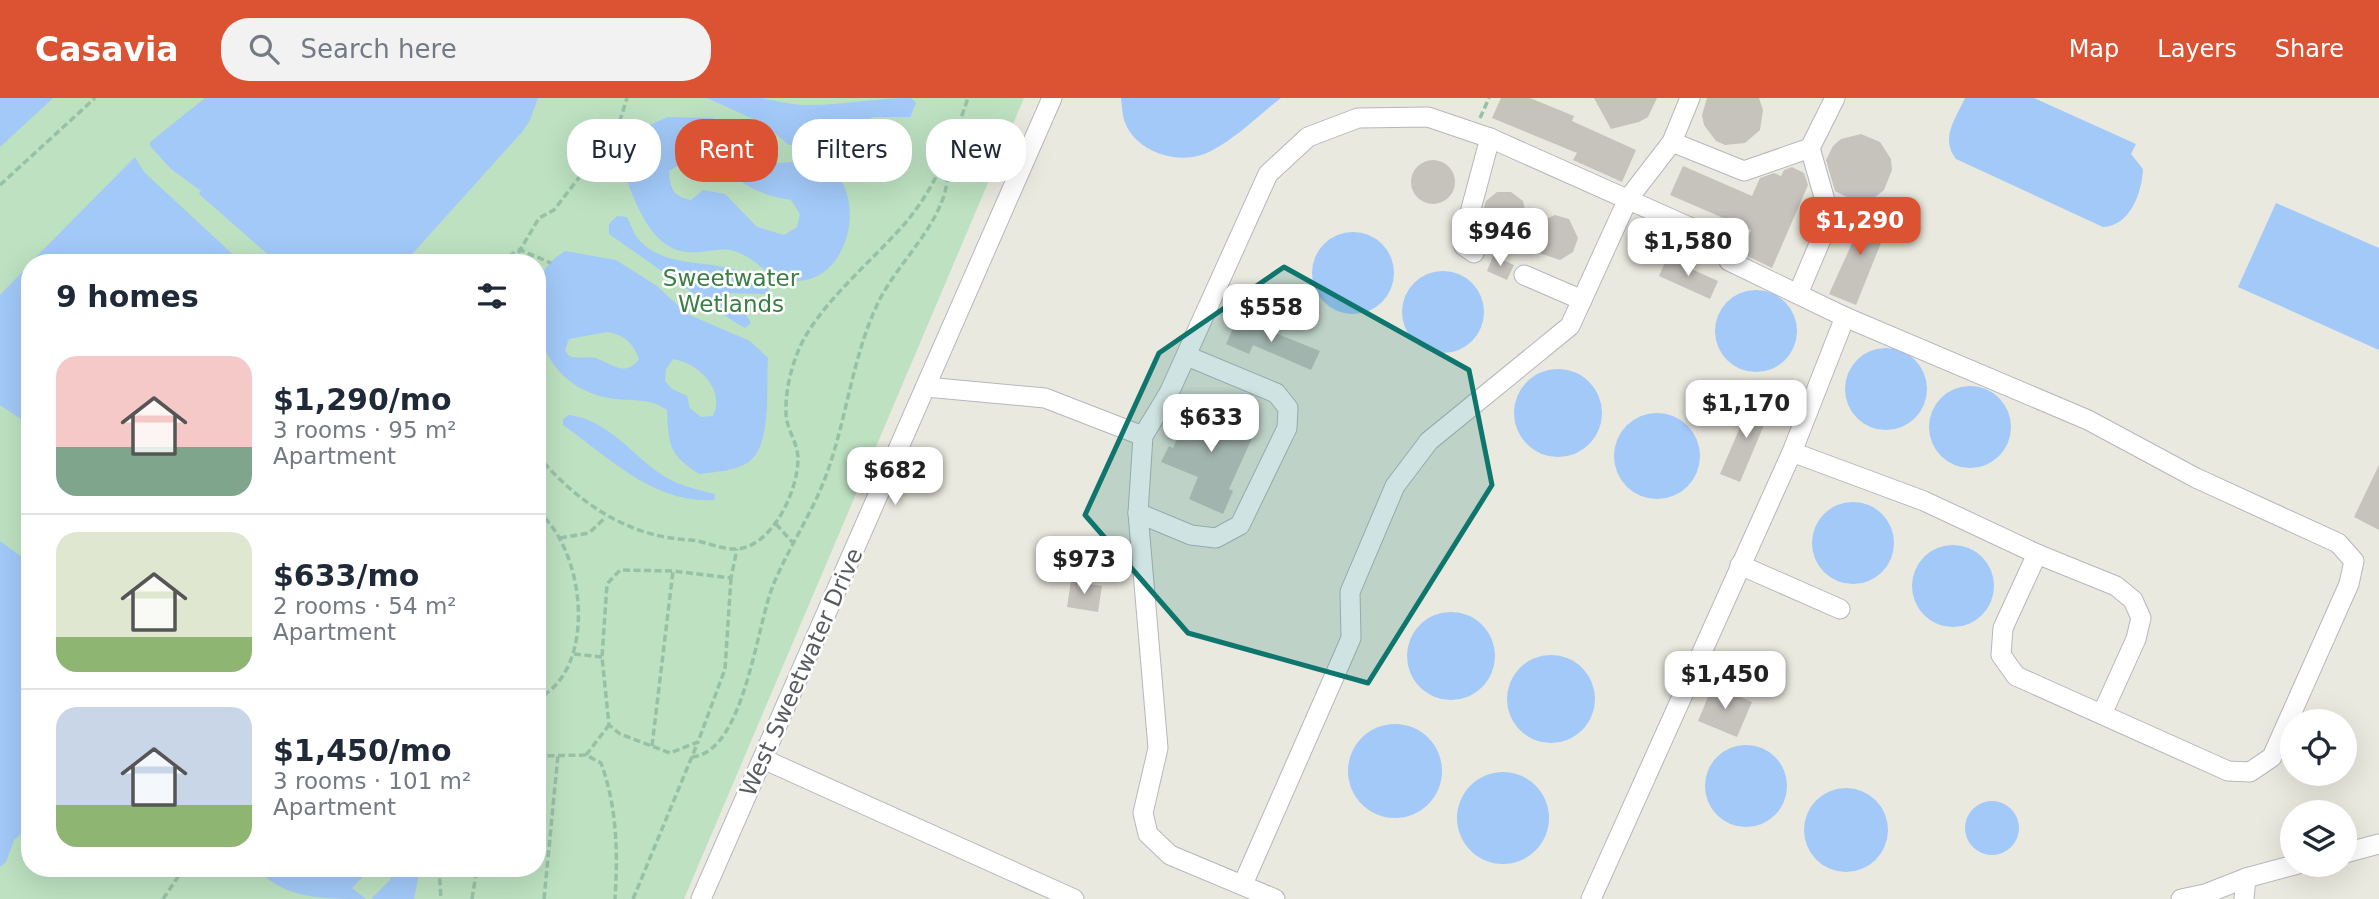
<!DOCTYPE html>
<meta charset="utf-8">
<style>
body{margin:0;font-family:"DejaVu Sans",sans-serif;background:#f2f2f3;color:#1f2937;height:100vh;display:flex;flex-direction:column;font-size:26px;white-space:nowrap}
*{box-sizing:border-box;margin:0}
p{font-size:23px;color:#747a83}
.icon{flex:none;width:38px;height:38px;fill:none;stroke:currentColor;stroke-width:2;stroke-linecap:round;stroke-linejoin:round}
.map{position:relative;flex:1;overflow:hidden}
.side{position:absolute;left:21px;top:156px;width:525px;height:623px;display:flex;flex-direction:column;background:#fff;border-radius:28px;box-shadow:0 7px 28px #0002}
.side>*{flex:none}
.top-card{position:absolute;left:567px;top:21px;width:665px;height:63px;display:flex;gap:14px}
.buttons{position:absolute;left:2280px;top:611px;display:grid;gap:14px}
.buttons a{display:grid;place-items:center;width:77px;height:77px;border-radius:50%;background:#fff;box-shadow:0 7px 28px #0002;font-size:35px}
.price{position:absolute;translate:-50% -60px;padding:0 16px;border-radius:14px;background:#fff;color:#222;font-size:23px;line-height:46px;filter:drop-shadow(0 2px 4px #0008)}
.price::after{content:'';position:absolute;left:50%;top:42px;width:21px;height:16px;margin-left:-10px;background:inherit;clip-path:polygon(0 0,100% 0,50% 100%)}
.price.on{background:#dc5334;color:#fff}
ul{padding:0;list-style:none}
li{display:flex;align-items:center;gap:21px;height:175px;padding:0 35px}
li+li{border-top:2px solid #e0e1e3}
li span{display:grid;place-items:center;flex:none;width:196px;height:140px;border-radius:21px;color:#555}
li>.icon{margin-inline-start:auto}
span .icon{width:84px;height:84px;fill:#fffc;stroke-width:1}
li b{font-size:30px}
h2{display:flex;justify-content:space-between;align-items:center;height:84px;padding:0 35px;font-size:30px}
.pill{padding:0 24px;border-radius:28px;background:#fff;box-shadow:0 7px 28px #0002;font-size:24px;line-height:63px}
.pill.on{background:#dc5334;color:#fff}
header{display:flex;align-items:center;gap:42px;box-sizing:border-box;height:98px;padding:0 35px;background:#dc5334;color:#fff}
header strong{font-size:33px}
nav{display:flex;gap:38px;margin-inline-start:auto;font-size:24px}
.search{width:490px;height:63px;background:#f2f2f3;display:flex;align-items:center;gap:18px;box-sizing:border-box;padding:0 24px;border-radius:28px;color:#747a83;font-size:26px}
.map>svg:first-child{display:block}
</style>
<header>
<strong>Casavia</strong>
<div class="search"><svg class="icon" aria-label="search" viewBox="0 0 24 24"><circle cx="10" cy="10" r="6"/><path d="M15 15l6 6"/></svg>Search here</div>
<nav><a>Map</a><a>Layers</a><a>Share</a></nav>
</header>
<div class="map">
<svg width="2379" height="801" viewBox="0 0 2379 801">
<rect width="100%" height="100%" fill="#eae9df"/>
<path fill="#bde1c1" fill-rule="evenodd" d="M0,0H1024L684,801H0ZM30,164H537V770H30Z"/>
<g fill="#a2c9f8" fill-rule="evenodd">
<polygon points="0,0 53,0 0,49"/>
<polygon points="205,0 538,0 530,22 522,34 405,164 272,164 272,160 199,96 201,93 171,71 150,48 150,44"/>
<path d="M707,0C724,0 744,0 761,0C777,3 792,7 809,7C843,7 876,0 911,0L916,5L910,19H874L859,25L856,33C860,44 872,49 879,59L877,71L871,77L856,72L824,46L789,47L762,25Z"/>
<path d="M1121,0H1281C1259,17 1236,40 1211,53C1181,69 1135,55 1124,22C1122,15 1122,7 1121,0Z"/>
<path d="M1965,0H2034L2136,46L2131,56L2143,71C2142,95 2130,128 2103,129L1956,61C1940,40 1955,22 1965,0Z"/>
<path d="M668,19L713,20L734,39L778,65L818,62C825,67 835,73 839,79C864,115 844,183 796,183C766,183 758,158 730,152C717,150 701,156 687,154C649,151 633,98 622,69L640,31ZM687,62C723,62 733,84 763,95C772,99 782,100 791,102L800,116L797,129L784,137L757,129L725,96L703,92L691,102C673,99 670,90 669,73Z"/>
<polygon points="135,59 144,74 241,164 31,164"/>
<polygon points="2276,105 2379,150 2379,252 2238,189"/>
<path d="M617,118L627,119C631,127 634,137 640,143C674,178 728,153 769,190L767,196L728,195L729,206L746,217L751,225L745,230L733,223L609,136V126Z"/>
<circle cx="1353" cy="175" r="41"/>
<path d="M565,153L616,162L657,188L687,216L750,243L768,260C766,286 772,344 751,362C738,373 715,374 699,376C668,356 669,347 667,312C651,300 633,303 615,301C567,295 537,259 537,212C537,184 540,169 565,153ZM607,234C624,237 633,244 639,261C626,279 613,267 598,261C588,257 579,262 569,258L565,252L569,241ZM673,261C698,265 726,291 713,318L701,319L690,310L687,298L672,291L665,283L666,271Z"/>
<polygon points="30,166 30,327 0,307 0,197"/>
<circle cx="1443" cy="214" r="41"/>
<circle cx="1756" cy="233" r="41"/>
<circle cx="1886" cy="291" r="41"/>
<circle cx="1558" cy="315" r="44"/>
<circle cx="1970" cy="329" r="41"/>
<circle cx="1657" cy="358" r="43"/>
<path d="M569,317C607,322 630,354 659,375C674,386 697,392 715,396L714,402C652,405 610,360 563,327V321Z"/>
<circle cx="1853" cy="445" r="41"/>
<polygon points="0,443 30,465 30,728 14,742 6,764 0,769"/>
<circle cx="1953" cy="488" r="41"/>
<circle cx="1451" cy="558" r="44"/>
<circle cx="1551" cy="601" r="44"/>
<circle cx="1395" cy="673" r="47"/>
<circle cx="1746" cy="688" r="41"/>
<circle cx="1503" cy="720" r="46"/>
<circle cx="1846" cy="732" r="42"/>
<circle cx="1992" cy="730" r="27"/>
<path d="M256,770H371L352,790L366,801C322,801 284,801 256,770Z"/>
<polygon points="383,770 420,770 414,801 371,801 391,781"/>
</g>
<g fill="#c6c3bd">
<polygon points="1501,0 1530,0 1574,18 1572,23 1636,52 1622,84 1573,62 1577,55 1492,20"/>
<polygon points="1594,0 1657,0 1648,19 1639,24 1611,31"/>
<polygon points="1707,0 1759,0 1763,12 1760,32 1745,45 1725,47 1716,43 1704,27 1702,17"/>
<polygon points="1861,36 1880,44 1891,61 1892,72 1884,92 1864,108 1835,93 1826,62 1833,48 1841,41"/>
<circle cx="1433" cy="84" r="22"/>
<polygon points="1683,68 1752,98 1760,80 1774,75 1781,78 1784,72 1792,69 1804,75 1808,87 1772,170 1741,155 1751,132 1670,97"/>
<polygon points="1497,94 1511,94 1523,103 1529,130 1508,138 1497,138 1488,131 1482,117 1486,103"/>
<polygon points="1859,111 1889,125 1856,207 1829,196 1858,132 1851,129"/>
<polygon points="1555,117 1569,121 1578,140 1573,154 1560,162 1539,155 1530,128"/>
<polygon points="1493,158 1514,167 1507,182 1487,173"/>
<polygon points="1667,160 1718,183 1710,201 1659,178"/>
<polygon points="1238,220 1320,253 1311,272 1253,247 1249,256 1226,246"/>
<polygon points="1753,299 1772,308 1740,384 1720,376"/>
<polygon points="1193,305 1257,329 1229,391 1233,393 1223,416 1189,401 1198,379 1161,364 1169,348 1173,350"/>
<polygon points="2379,367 2379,432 2354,419"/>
<polygon points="1071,483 1102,488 1098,514 1067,509"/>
<polygon points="1713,587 1752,604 1737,639 1698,623"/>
</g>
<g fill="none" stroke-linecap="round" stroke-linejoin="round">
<g stroke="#b5b7bc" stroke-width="21">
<g id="minor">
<polyline points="1672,44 1744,73 1810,50 1835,0"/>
<polyline points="1474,155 1464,148 1464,137 1490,40"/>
<polyline points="1524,177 1582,202"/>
<polyline points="1798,196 1830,120 1810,50"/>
<polyline points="1845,219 2088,322 2196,380 2338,445 2354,463 2349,486 2272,659 2250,674 2228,673 2016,578 2001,557 2003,530 2037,456"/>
<polyline points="926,289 1045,300 1143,338"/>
<polyline points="1792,354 1924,403 2037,456 2116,488 2133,502 2141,520 2136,541 2102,616"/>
<polyline points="1138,415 1191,437 1216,440 1240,427 1287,330 1288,310 1276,295 1187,258"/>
<polyline points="1740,467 1840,511"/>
<polyline points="763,661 1074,801"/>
<polyline points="2345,755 2379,746"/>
<polyline points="1243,786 1345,554 1351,540 1350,494 1395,388 1429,343 1570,228 1628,101 1672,44 1690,0"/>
<polyline points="701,801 1052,0"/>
<polyline points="1275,801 1170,757 1148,736 1143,715 1158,650 1138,415 1143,338 1169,295 1268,76 1308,39 1358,20 1428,19 1490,40 1723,144 1729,163 1845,219 1792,354 1591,801"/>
<polyline points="2181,801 2205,796 2246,780"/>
<polyline points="2244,801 2246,780 2298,766"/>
</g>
</g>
<g stroke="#97c1a7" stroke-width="3.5" stroke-dasharray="7 3.5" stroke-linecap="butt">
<polyline points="1480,20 1489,0"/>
<polyline points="0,87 95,0"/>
<polyline points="518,151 551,165"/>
<polyline points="500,164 517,153"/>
<polyline points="513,164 539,120 554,112 618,29 627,0"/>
<path d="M537,357C577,404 627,439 690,442C705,443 722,452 737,451C773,448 798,392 798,361C798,344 786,331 786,315C785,289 794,256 808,234C834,193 875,160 907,123C937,87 953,44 968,0"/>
<path d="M537,413C585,450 599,571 537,601"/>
<polyline points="776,426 793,445"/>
<polyline points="560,440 589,435 606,419"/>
<polyline points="731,480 725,571 698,644 670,655 620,636 609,627 602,559 607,486 620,472 673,473 731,480 737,451"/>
<polyline points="574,556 602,559"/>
<polyline points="652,648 673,473"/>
<polyline points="586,657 609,627"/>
<path d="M537,658L586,657L601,665C617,709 618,754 615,801"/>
<path d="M692,659C745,654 756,527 774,485C790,447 813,414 827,375C847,319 852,261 877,207C895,168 933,136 945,94C948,82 948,69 949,57"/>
<polyline points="439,770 441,801"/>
<polyline points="163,801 184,770"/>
<polyline points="472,801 477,770"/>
<polyline points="544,801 558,657"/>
<polyline points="633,801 698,644"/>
</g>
<use href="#minor" stroke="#fff" stroke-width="19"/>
</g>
<path fill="#0f766e" fill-opacity="0.2" stroke="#0f766e" stroke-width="5" stroke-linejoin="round" d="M1284,169L1469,272L1492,387L1368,585L1188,535L1085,417L1159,255Z"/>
<g text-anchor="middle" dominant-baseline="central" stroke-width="5" stroke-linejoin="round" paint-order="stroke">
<g font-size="23" fill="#397e44" stroke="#fff">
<text x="731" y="180">Sweetwater<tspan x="731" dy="26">Wetlands</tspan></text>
</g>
<g font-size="23" fill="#585b60" stroke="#fff">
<text transform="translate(801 574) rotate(-66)">West Sweetwater Drive</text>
</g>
</g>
</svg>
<div class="buttons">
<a><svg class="icon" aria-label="locate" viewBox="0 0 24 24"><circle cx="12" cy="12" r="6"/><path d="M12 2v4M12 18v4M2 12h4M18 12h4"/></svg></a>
<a><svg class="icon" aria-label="layers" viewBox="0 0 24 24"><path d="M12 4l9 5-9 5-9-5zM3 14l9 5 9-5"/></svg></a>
</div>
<b class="price on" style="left:1860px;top:159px">$1,290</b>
<b class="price" style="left:1500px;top:170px">$946</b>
<b class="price" style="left:1688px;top:180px">$1,580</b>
<b class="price" style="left:1271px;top:246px">$558</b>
<b class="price" style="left:1746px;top:342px">$1,170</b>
<b class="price" style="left:1211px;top:356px">$633</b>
<b class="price" style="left:895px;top:409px">$682</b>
<b class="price" style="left:1084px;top:498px">$973</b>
<b class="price" style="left:1725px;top:613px">$1,450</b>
<div class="top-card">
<a class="pill">Buy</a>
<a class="pill on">Rent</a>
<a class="pill">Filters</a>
<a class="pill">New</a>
</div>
<section class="side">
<h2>9 homes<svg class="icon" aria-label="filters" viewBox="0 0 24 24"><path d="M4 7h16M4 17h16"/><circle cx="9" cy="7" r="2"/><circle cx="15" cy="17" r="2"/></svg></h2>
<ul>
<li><span style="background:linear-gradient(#f6c9c9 65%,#7fa58c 0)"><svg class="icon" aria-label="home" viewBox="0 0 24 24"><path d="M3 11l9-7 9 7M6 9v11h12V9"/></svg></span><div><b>$1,290/mo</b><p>3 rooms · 95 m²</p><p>Apartment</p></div></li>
<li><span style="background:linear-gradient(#dfe7d0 75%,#8fb573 0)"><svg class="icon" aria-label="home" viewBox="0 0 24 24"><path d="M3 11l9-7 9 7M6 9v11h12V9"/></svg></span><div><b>$633/mo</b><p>2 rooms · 54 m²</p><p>Apartment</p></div></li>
<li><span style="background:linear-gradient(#c9d6e8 70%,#8fb573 0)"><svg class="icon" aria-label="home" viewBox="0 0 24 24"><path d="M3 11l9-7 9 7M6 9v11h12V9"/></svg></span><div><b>$1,450/mo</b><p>3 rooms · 101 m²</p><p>Apartment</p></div></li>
</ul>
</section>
</div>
